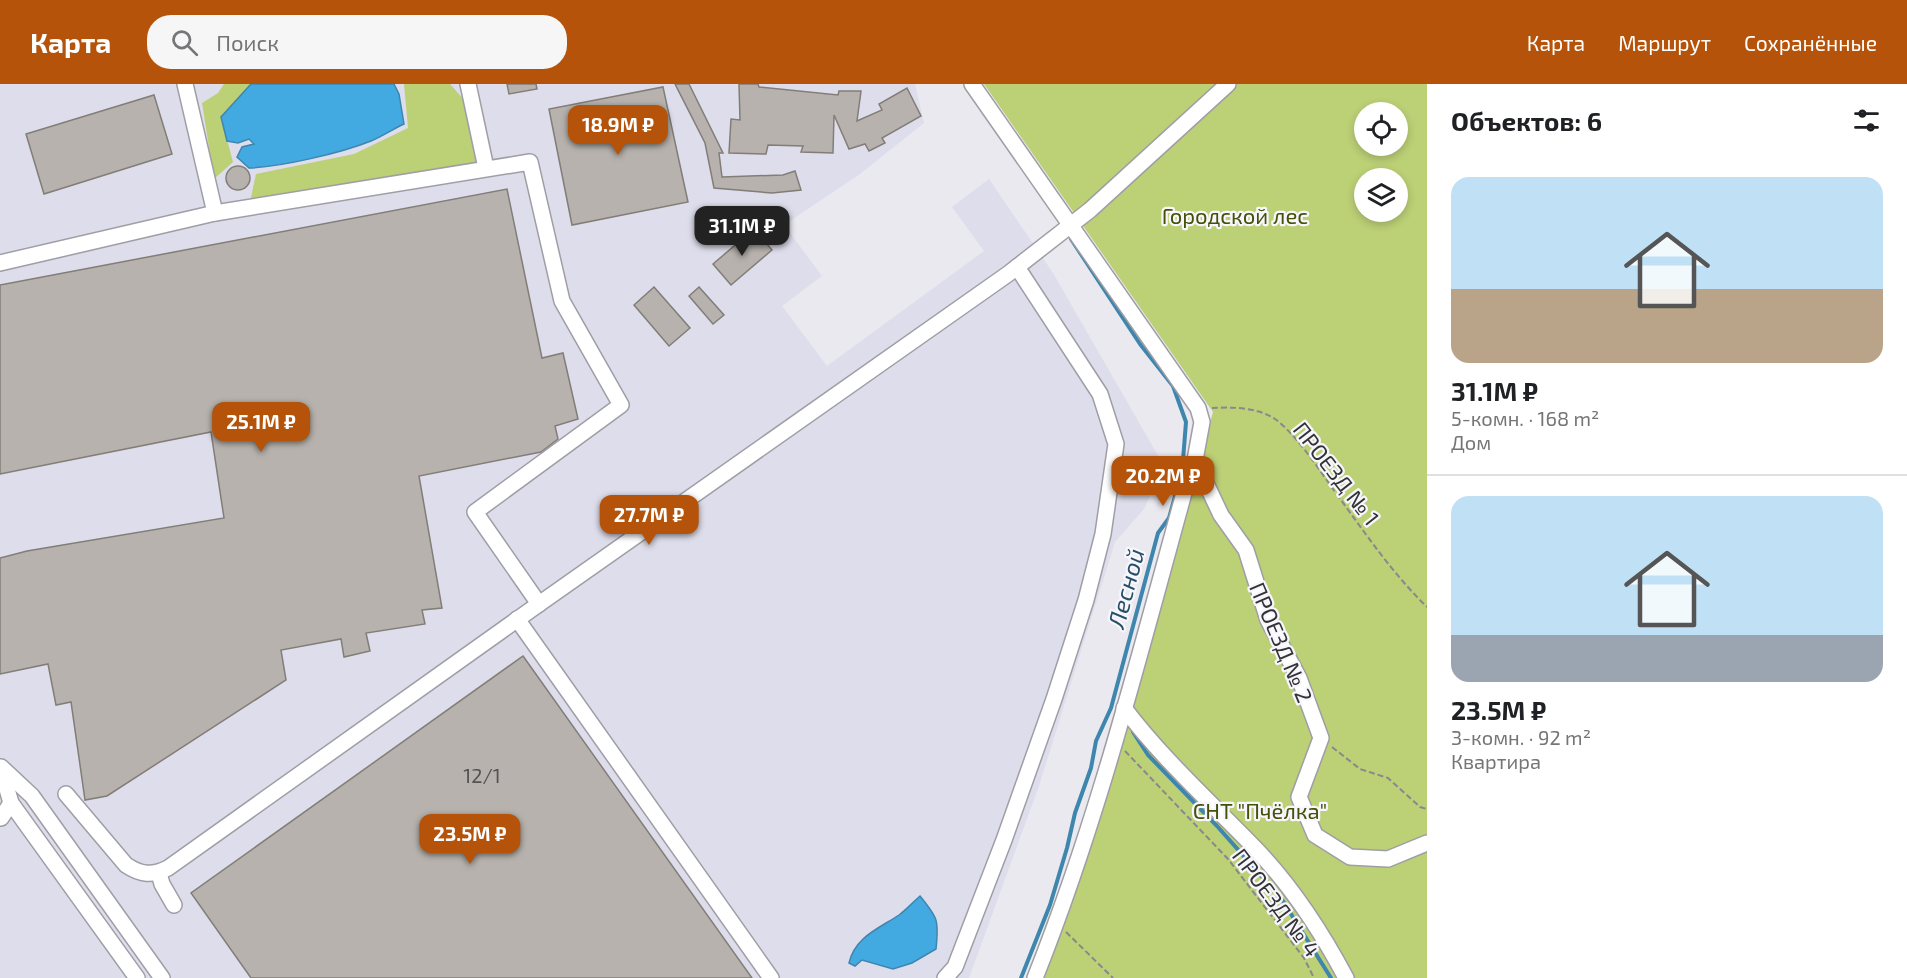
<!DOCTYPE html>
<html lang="ru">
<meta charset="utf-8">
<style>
body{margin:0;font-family:"Exo 2",sans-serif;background:#f6f6f6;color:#202124;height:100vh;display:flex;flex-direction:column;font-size:22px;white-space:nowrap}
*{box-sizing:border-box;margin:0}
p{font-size:20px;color:#757577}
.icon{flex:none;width:33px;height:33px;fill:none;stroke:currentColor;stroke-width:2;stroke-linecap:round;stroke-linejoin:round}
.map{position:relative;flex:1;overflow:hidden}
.sheet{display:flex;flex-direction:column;background:#fff;width:480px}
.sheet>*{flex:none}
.controls{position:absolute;left:1354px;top:18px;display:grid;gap:12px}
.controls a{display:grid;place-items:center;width:54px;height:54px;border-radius:50%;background:#fff;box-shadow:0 3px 9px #0003;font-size:30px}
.price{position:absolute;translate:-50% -51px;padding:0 14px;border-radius:12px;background:#b45309;color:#fff;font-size:20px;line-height:39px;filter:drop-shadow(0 2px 3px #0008)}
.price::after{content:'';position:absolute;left:50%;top:36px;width:18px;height:14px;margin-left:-9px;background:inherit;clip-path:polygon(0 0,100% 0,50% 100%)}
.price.selected{background:#222;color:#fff}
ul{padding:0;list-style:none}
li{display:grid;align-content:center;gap:12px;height:318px;padding:0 24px}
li+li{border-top:2px solid #e0e0e0}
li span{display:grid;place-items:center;height:186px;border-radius:18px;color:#555}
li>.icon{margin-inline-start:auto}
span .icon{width:108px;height:108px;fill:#fffc;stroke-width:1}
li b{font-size:26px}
h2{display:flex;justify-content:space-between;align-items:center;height:72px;padding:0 24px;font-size:26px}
header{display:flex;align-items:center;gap:36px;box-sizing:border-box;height:84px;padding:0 30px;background:#b45309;color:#fff}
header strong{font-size:28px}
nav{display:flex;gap:33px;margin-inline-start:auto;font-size:21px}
.search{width:420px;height:54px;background:#f6f6f6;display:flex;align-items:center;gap:15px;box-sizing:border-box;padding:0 21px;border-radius:24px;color:#757577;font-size:22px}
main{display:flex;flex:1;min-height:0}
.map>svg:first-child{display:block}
</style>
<header>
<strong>Карта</strong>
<div class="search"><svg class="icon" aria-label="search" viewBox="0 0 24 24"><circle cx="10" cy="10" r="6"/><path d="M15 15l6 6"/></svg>Поиск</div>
<nav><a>Карта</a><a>Маршрут</a><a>Сохранённые</a></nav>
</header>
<main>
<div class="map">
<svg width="1427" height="894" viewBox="0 0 1427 894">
<rect width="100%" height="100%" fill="#e9e9ef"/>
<polygon fill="#deddeb" points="0,0 915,0 924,39 860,90 784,141 822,192 782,222 827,282 984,167 952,123 989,95 1053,189 1164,382 1144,425 1115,458 1039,702 969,894 0,894"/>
<g fill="#bcd076" fill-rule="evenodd">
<polygon points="224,0 251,0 221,33 233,78 214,95 202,19 218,9"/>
<polygon points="404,0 450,0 465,17 479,78 250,118 256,90 354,70 408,44"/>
<path d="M984,0H1427V894H1026L1076,759L1162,468L1191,404L1213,328ZM1365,28H1398V62H1365ZM1365,94H1398V128H1365Z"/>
</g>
<g fill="#43a9e1" stroke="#3e86ae" stroke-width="1.5">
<path d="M251,0H394L399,10L404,40C393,45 383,52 371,57C341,69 281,83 249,84L237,73L242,63L254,60L249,55L238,59L227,57L221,33Z"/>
<path d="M920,812C938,834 939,836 936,865L912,879L893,885L862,876L855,882L849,879C855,853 878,845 899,831C906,826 913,818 920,812Z"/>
</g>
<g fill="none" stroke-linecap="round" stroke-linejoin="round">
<g stroke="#3e86ae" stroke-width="4">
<polyline points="1071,155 1140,260 1173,302 1186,338 1182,389"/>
<polyline points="1133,648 1148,671 1217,742 1281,814 1331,894"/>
<polyline points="1021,894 1050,821 1067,764 1075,729 1091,684 1096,657 1111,624 1158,449 1169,434 1177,405"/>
</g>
</g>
<g fill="#b7b2ad" stroke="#827d78" stroke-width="1.5">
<polygon points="507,0 536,0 537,5 509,10"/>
<polygon points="675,0 689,0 723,69 719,69 722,93 783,91 795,87 801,106 772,109 714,104 705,59"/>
<polygon points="739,0 758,0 759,3 838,11 839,7 861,7 857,37 882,26 879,20 907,4 921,32 882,54 885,59 869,67 865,60 849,65 834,31 833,69 801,68 803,62 768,61 766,70 729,69 731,35 740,36"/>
<polygon points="663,3 688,118 572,141 549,25"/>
<polygon points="154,11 172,70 44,110 26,50"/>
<circle cx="238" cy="94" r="12"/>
<polygon points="507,105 542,274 563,269 578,335 555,342 558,355 541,368 419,392 442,524 422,526 425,540 366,549 370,567 344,573 341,555 281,566 286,596 107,712 85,716 71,618 56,621 48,580 0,590 0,474 27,467 224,434 211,348 0,390 0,201"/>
<polygon points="754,145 772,166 731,201 713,180"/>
<polygon points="654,203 690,244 669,262 634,221"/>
<polygon points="699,203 724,231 713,240 689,212"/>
<polygon points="523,572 752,894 251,894 191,809"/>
</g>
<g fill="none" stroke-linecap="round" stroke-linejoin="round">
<g stroke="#9f9ea5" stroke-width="18">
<g id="minor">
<polyline points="185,0 215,129"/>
<polyline points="468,0 486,84"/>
<path d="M972,0L1198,324L1202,338L1195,376L1189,391C1142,560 1100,731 1035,894"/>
<polyline points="0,179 215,129 530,78 562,217 621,321 475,428 539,520"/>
<polyline points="1195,376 1221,431 1246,466 1268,536 1299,594 1321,654 1299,713 1315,751 1350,773 1388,775 1427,759"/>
<polyline points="517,535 771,894"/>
<path d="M1124,624C1161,673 1207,715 1250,759C1289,798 1320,845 1346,894"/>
<polyline points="1,683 32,712 162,894"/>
<polyline points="1,684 11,719 137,894"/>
<path d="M66,710L126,781C141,791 152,792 168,784L539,520L1008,190L1090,126L1228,0"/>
<polyline points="1,734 11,719"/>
<polyline points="159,789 162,800 174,821"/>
<polyline points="945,894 955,883 1004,756 1054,615 1086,516 1103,450 1116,360 1100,310 1017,183"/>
</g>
</g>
<g stroke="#88888d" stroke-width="2" stroke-dasharray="6 3" stroke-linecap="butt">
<path d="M1212,324C1232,323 1257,323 1275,335C1294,348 1319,385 1333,405C1363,446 1391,488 1427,523"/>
<polyline points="1332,663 1360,685 1388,694 1420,723 1427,725"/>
<polyline points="1125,667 1228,775 1304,874 1314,894"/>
<polyline points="1066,848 1113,894"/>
</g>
<use href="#minor" stroke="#fff" stroke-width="15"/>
</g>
<g text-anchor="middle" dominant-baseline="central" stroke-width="4.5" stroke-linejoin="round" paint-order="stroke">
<g font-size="20" fill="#545354">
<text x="482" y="691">12/1</text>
</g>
<g font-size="22" fill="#455108" stroke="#f7f6fd">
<text x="1235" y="131">Городской лес</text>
<text x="1260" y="726">СНТ "Пчёлка"</text>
</g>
<g font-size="22" fill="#333336" stroke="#f7f6fd">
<text transform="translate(1337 389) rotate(52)">ПРОЕЗД № 1</text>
<text transform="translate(1282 558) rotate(67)">ПРОЕЗД № 2</text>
<text transform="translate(1277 818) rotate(53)">ПРОЕЗД № 4</text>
</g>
<g font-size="24" font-style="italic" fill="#265068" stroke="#f7f6fd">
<text transform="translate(1125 504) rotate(-75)">Лесной</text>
</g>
</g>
</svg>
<div class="controls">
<a><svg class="icon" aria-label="locate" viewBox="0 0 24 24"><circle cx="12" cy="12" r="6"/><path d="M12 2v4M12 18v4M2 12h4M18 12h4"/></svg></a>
<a><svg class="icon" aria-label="layers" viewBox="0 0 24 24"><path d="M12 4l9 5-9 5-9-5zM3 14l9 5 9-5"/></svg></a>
</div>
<b class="price" style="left:618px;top:72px">18.9M ₽</b>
<b class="price selected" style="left:742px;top:173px">31.1M ₽</b>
<b class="price" style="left:261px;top:369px">25.1M ₽</b>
<b class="price" style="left:1163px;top:423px">20.2M ₽</b>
<b class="price" style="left:649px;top:462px">27.7M ₽</b>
<b class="price" style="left:470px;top:781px">23.5M ₽</b>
</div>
<section class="sheet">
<h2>Объектов: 6<svg class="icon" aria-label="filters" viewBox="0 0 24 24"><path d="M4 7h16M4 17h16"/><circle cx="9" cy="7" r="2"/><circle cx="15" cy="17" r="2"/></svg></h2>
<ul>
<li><span style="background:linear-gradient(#bfe0f5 60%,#b9a48a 0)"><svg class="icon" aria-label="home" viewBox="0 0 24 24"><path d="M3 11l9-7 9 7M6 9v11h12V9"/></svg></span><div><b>31.1M ₽</b><p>5-комн. · 168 m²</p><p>Дом</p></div></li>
<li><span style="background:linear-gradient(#bfe0f5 75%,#9aa5b1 0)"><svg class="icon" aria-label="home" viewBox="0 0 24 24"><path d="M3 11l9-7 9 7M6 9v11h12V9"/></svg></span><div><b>23.5M ₽</b><p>3-комн. · 92 m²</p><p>Квартира</p></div></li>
</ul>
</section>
</main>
